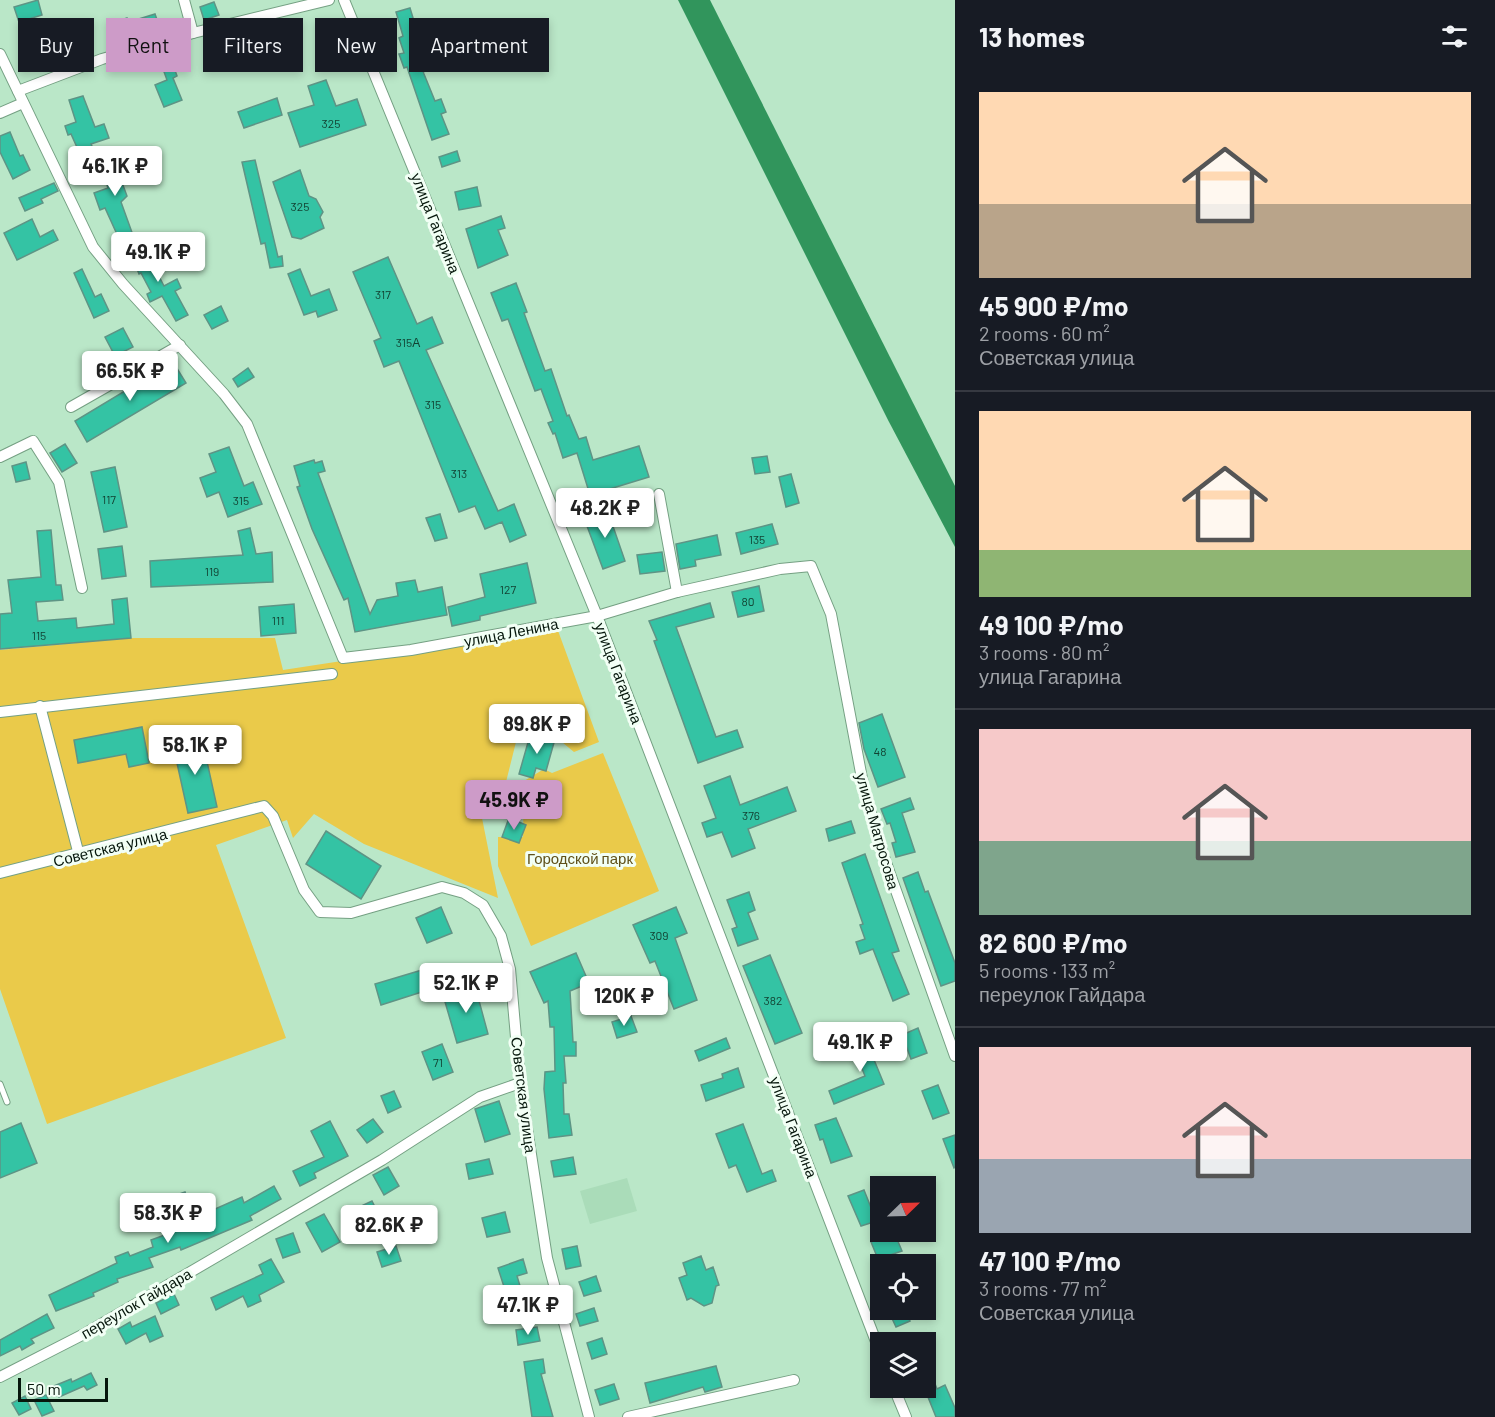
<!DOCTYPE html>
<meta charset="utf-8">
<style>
body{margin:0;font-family:Barlow,sans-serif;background:#20242c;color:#f1f3f6;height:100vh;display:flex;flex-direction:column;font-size:22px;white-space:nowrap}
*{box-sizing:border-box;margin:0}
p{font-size:20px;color:#9ea1a6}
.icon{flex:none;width:33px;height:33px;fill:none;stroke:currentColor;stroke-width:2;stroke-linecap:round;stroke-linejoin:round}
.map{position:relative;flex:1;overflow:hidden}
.sheet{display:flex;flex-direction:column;background:#171b24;width:540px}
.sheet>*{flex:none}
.hud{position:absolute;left:18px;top:18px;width:570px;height:54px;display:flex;gap:12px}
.needle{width:39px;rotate:67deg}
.tools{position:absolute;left:870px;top:1176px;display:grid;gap:12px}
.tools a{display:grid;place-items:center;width:66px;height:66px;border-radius:0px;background:#171b24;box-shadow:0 3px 9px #0003;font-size:30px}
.scale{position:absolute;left:18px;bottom:15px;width:90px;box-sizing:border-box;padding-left:6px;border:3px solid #06170c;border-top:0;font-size:16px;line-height:21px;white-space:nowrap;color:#06170c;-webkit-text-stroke:4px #f2fff5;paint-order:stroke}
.price{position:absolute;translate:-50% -51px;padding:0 14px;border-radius:6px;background:#fff;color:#222;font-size:20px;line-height:39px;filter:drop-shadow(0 2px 3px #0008)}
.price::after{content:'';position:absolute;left:50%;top:36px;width:18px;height:14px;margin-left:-9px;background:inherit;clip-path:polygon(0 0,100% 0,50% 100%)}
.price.selected{background:#cd9bc8;color:#111}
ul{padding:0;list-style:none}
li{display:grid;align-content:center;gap:12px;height:318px;padding:0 24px}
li+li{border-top:2px solid #363941}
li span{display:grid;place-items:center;height:186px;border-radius:0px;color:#555}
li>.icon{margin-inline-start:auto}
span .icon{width:108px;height:108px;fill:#fffc;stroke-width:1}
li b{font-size:26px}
h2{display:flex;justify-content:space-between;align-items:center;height:72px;padding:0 24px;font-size:26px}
.chip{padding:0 21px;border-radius:0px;background:#171b24;box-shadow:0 3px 9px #0003;font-size:21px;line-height:54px}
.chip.selected{background:#cd9bc8;color:#111}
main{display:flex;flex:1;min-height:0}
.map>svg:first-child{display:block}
</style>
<main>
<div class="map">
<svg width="955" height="1417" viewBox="0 0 955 1417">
<rect width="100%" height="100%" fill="#bae7c8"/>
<polygon fill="#aadcb9" points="627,1178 637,1211 590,1224 580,1191"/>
<g fill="#eaca4a">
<polygon points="557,628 599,742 574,752 551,733 520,726 505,786 487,789 481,813 498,898 364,844 314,814 293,838 287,820 216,845 286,1038 47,1124 0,989 0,650 131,638 275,638 283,670"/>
<polygon points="603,753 659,891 531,946 498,866 498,837 523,837 524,781 544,769 552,773"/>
</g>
<polygon fill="#31955c" points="678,0 710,0 955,486 955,547 888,420"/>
<g fill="#34c3a4" stroke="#5e9485" stroke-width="1.5">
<polygon points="38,0 42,15 19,22 14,7"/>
<polygon points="214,2 219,15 204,20 200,7"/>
<polygon points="410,8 417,31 425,29 428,38 414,44 424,74 435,101 441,99 446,112 441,114 449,134 432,140 407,67 404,68 399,54 404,53 399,38 403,36 396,12"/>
<polygon points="155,14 162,34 141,40 127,38 129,44 118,47 108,25 127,18 129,22"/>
<polygon points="286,33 293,53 281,57 274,37"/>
<polygon points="52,40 59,56 45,63 38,46"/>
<polygon points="173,65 177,76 173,78 182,100 164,107 155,85 167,80 163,69"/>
<polygon points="326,80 336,106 357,99 366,125 300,147 288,113 314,105 308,86"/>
<polygon points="83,96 95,127 104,124 109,138 91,144 97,157 84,163 71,134 68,135 65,126 76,122 69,100"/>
<polygon points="277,98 282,115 244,128 238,112"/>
<polygon points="10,132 20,156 23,155 30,170 13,179 0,152 0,136"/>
<polygon points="457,151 460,161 442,167 439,157"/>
<polygon points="122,156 128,174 120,177 127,196 121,202 134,238 121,243 105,208 100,210 94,193 108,188 100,162"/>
<polygon points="255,160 278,257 282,256 283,266 270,268 265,243 261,244 242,162"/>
<polygon points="300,170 309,196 316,199 323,212 320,217 324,228 301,239 292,237 273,182"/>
<polygon points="54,183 58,191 41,199 43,203 25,211 19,198"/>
<polygon points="477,187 481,206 459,210 455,192"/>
<polygon points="501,216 505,228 498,230 508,255 478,268 466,229"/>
<polygon points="32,219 40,237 53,230 58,240 17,260 4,233"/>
<polygon points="142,243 164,286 177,279 181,288 175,291 188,315 176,321 162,296 150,302 147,294 151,292 141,273 139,274 129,248"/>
<polygon points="388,257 417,324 432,317 443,343 426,350 498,511 514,504 526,535 510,542 502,522 485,529 475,506 459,512 399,361 384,367 374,341 381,338 353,272"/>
<polygon points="82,269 95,297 101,294 109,311 94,318 74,273"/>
<polygon points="300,269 311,296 329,289 337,310 318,317 316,311 304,315 288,274"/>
<polygon points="516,283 527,312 524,313 545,371 551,369 567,416 569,415 579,439 586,437 593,460 639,446 649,477 590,495 577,453 563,458 555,433 553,434 548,423 553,421 541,389 535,391 508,319 502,321 491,293"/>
<polygon points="221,306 228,321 212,329 204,315"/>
<polygon points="123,328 133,347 115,356 105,337"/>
<polygon points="173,362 186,383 87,442 75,421"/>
<polygon points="248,368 254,377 238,387 233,379"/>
<polygon points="65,444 77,463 62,472 50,453"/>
<polygon points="229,447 244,486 253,482 262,504 228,517 219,492 207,497 200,478 216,472 209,454"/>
<polygon points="767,456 770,472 755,474 752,458"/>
<polygon points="314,460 315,463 322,461 325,471 318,473 370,614 377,600 398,596 396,583 415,580 418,592 442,587 447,615 355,632 348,598 344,600 312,529 297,487 300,486 294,466"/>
<polygon points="26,462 30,479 16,482 12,466"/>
<polygon points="115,467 127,527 104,532 91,472"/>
<polygon points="791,474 799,503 786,507 779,477"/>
<polygon points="607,509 625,561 603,569 584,518"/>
<polygon points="440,514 447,538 435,541 426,518"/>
<polygon points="772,524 778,544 741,554 736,533"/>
<polygon points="250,528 256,554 272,552 273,582 151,587 150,561 243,555 238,531"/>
<polygon points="51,530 56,585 61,585 63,600 36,602 38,621 76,618 77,628 114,624 112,600 127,598 131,638 0,649 0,614 12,613 8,580 41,577 37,531"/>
<polygon points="717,535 721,555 695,560 696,566 680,569 676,544"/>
<polygon points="122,546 126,576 102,579 98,549"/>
<polygon points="662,552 665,571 640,574 637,555"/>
<polygon points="527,563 536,603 480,616 480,620 452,626 448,607 485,597 480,574"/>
<polygon points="759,586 764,611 738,617 732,592"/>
<polygon points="710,603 714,617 676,627 716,737 737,730 743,747 698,763 654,641 657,640 649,621"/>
<polygon points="294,604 296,633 261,636 259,607"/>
<polygon points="882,714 905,777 878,787 864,749 859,723"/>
<polygon points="142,727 149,763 129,767 126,754 78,763 74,740"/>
<polygon points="531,732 555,739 546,771 536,768 533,778 519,774"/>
<polygon points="202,739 217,807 188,813 173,745"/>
<polygon points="730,776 740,805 787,787 796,811 748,829 755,848 732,857 722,832 707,837 702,823 716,818 704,786"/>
<polygon points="910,798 914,809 902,813 915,852 896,857 892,843 896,842 890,823 887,824 881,809"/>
<polygon points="509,818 526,825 519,843 502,837"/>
<polygon points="851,821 855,833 829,841 826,829"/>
<polygon points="326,831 381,866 361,899 306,864"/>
<polygon points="865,854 899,951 892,953 909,994 893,1001 873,949 860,954 856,942 865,939 860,925 863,924 842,863"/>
<polygon points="918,872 925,892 928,891 955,963 955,981 941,986 903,878"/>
<polygon points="749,892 755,910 748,913 758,939 738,946 732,929 737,927 727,900"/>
<polygon points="441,907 452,933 427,943 416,918"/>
<polygon points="676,907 687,933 675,938 697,1000 674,1009 655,961 650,963 633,925"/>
<polygon points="576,953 589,983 570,991 573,1042 576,1042 576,1056 564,1056 566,1083 563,1083 564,1114 569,1114 572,1135 549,1138 544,1089 545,1072 555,1071 554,1027 550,1027 548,1001 544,1003 530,972"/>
<polygon points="770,955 802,1033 775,1044 743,966"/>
<polygon points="422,970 428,990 381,1005 375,984"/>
<polygon points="475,986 488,1034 457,1043 443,995"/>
<polygon points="631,1016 637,1032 617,1038 612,1022"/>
<polygon points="918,1028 927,1053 911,1059 902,1035"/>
<polygon points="863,1033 884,1084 834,1104 829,1091 865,1076 850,1039"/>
<polygon points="726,1038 730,1048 699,1061 695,1051"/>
<polygon points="442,1044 453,1072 433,1080 422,1052"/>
<polygon points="738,1068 744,1087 706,1101 701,1085 723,1078 722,1074"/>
<polygon points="938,1085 949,1113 933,1119 922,1091"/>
<polygon points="394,1091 401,1107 388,1113 381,1096"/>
<polygon points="499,1101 510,1134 485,1142 475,1109"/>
<polygon points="836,1118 852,1156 831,1163 823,1139 820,1140 815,1125"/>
<polygon points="373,1119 383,1132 367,1143 357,1130"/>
<polygon points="330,1121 348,1156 314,1173 316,1178 300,1186 293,1171 324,1157 311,1131"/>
<polygon points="21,1123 37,1163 0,1178 0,1132"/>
<polygon points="743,1124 762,1174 772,1170 776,1181 747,1192 736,1165 729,1168 716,1134"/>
<polygon points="955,1135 955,1167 954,1168 943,1139"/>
<polygon points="573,1157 576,1174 554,1177 551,1161"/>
<polygon points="489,1159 493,1174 469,1179 466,1164"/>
<polygon points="388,1167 399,1186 384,1195 373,1175"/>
<polygon points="274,1186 281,1199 250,1216 252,1220 181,1250 180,1247 149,1258 153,1267 117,1279 118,1282 93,1293 94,1296 56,1311 49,1295 117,1263 115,1257 128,1252 130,1256 153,1247 151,1240 173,1232 171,1226 183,1220 174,1196 185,1192 195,1218 242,1197 244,1203"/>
<polygon points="864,1190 872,1210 880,1207 880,1220 861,1226 848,1196"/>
<polygon points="372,1201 379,1215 366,1222 359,1207"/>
<polygon points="505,1212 510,1232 487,1237 482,1218"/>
<polygon points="324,1214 340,1242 322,1252 306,1223"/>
<polygon points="894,1232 902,1251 878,1259 871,1242"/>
<polygon points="293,1233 300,1252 283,1258 276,1239"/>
<polygon points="396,1246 401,1261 382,1267 377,1252"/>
<polygon points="577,1246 581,1266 566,1269 562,1249"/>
<polygon points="701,1256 706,1270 713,1267 719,1285 716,1286 712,1303 704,1306 691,1298 687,1300 679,1278 687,1275 683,1263"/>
<polygon points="271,1259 284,1282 259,1295 261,1301 248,1307 243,1296 216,1310 211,1298 263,1274 259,1265"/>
<polygon points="523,1259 527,1273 517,1276 526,1306 507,1311 502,1294 506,1293 498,1268"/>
<polygon points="596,1276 601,1291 584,1296 579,1282"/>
<polygon points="174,1294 179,1305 161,1314 156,1303"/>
<polygon points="594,1308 598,1321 580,1326 576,1314"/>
<polygon points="902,1310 906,1310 910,1321 896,1327 890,1314"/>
<polygon points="47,1314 54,1328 31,1339 34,1343 22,1350 20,1346 0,1356 0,1340"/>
<polygon points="155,1316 163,1336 150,1342 146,1333 126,1344 118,1329 130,1322 132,1327"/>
<polygon points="537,1327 540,1341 518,1345 516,1330"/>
<polygon points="602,1338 607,1354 592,1359 587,1343"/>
<polygon points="543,1359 545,1373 541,1374 553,1417 532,1417 524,1362"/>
<polygon points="926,1361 937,1389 945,1385 955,1408 955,1417 936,1417 926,1392"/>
<polygon points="716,1366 722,1387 705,1392 703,1387 650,1403 645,1383"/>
<polygon points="91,1373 97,1385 87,1390 84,1386 59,1397 54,1386 71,1379 72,1382"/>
<polygon points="614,1384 619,1399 600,1405 595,1390"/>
<polygon points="46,1395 54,1411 42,1416 34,1400"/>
<polygon points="25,1396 31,1409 19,1415 12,1403"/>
</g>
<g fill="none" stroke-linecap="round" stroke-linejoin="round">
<g stroke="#75a083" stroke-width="7">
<polyline id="lane" points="0,1084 7,1102"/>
</g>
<g stroke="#75a083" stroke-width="12">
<g id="street">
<polyline points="184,0 193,33"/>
<polyline points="344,0 597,616 880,1352"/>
<polyline points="0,54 93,247 123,284 224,394 247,424 343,658 411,650 597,616 677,592 780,569 811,566 831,614 864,789 884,857 955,1056"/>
<polyline points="18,91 102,59 193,33 329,0"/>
<polyline points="0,113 23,103"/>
<polyline points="71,407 180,345"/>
<polyline points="0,457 33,441 59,482 82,588"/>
<polyline points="659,494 677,592"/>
<polyline points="40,706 79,855"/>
<polyline points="0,712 332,674"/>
<polyline points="0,873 264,806 273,816 304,890 320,912 351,913 442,887 464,893 483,905 501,936 510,969 520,1083 547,1258 589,1417"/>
<polyline points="0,1377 86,1333 382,1160 480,1097 520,1083"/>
<polyline points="894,1388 906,1417"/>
<polyline points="628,1417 794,1380"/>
</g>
</g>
<use href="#lane" stroke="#fff" stroke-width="5"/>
<use href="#street" stroke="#fff" stroke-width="10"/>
</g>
<g text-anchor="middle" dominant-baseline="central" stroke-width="6" stroke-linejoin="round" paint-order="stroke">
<g font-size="12" fill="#124232">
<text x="331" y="123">325</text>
<text x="300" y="206">325</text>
<text x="383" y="294">317</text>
<text x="408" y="342">315А</text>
<text x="433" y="404">315</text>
<text x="459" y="473">313</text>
<text x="109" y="499">117</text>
<text x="241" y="500">315</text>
<text x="757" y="539">135</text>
<text x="212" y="571">119</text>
<text x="508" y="589">127</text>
<text x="748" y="601">80</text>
<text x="278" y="620">111</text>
<text x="39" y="635">115</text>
<text x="880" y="751">48</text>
<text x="751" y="815">376</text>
<text x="659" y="935">309</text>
<text x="773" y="1000">382</text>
<text x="438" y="1062">71</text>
</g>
<g font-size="15" fill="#06170c" stroke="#f2fff5">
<text transform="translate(436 223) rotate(68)">улица Гагарина</text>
<text transform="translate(511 632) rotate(-11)">улица Ленина</text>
<text transform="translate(619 673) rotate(69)">улица Гагарина</text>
<text transform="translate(878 831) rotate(74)">улица Матросова</text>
<text transform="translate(110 847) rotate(-14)">Советская улица</text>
<text transform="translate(524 1095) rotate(83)">Советская улица</text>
<text transform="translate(794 1127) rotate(69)">улица Гагарина</text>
<text transform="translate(136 1303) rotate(-30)">переулок Гайдара</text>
</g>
<g font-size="15" fill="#60511a" stroke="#f2fff5">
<text x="580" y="858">Городской парк</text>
</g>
</g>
</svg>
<div class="tools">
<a><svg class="needle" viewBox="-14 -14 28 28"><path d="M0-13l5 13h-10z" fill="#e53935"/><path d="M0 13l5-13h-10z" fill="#9ea1a6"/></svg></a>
<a><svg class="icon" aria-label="locate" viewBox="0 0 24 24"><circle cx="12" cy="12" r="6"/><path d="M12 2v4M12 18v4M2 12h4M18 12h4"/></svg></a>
<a><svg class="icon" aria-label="layers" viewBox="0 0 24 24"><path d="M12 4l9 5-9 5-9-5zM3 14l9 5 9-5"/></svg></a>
</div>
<div class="scale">50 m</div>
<b class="price" style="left:115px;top:197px">46.1K ₽</b>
<b class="price" style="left:158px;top:283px">49.1K ₽</b>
<b class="price" style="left:130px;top:402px">66.5K ₽</b>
<b class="price" style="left:605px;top:539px">48.2K ₽</b>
<b class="price" style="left:537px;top:755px">89.8K ₽</b>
<b class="price" style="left:195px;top:776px">58.1K ₽</b>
<b class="price selected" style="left:514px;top:831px">45.9K ₽</b>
<b class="price" style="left:466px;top:1014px">52.1K ₽</b>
<b class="price" style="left:624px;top:1027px">120K ₽</b>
<b class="price" style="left:860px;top:1073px">49.1K ₽</b>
<b class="price" style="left:168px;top:1244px">58.3K ₽</b>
<b class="price" style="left:389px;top:1256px">82.6K ₽</b>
<b class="price" style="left:528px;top:1336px">47.1K ₽</b>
<div class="hud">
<a class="chip">Buy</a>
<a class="chip selected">Rent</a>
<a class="chip">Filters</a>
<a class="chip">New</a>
<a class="chip">Apartment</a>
</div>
</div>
<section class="sheet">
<h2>13 homes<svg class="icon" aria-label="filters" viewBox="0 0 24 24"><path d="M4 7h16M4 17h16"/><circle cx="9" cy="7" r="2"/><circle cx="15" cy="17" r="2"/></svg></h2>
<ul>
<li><span style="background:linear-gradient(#ffd9b3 60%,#b9a48a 0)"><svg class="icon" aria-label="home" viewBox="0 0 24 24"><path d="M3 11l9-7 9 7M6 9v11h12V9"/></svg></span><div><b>45 900 ₽/mo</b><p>2 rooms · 60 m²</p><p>Советская улица</p></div></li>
<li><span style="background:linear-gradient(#ffd9b3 75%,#8fb573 0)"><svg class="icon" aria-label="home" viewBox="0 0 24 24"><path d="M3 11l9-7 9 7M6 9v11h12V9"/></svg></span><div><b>49 100 ₽/mo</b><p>3 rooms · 80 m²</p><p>улица Гагарина</p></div></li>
<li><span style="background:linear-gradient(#f6c9c9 60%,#7fa58c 0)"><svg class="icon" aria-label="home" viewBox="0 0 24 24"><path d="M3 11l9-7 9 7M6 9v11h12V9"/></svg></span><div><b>82 600 ₽/mo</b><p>5 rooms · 133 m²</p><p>переулок Гайдара</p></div></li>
<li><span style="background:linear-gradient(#f6c9c9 60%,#9aa5b1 0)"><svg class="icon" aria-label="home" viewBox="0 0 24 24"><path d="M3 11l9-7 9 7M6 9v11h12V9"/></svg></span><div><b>47 100 ₽/mo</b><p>3 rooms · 77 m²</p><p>Советская улица</p></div></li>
</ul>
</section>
</main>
